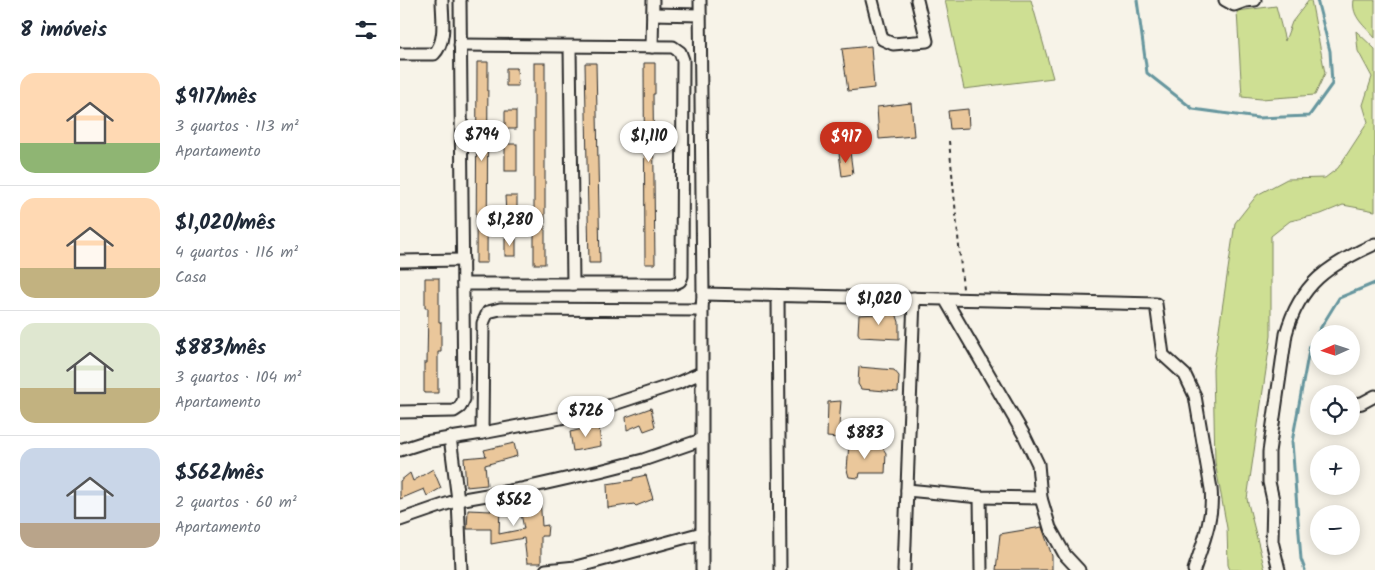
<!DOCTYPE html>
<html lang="pt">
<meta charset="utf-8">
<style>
body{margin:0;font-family:Kalam,sans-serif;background:#f2f2f3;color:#1f2937;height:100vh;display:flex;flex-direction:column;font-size:19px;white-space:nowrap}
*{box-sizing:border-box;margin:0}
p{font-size:16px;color:#747a83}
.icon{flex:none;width:28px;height:28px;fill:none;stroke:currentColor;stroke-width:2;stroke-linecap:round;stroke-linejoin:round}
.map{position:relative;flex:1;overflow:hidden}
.sheet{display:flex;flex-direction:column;background:#fff;width:400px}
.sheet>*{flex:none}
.needle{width:32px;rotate:267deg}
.controls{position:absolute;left:910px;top:325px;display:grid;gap:10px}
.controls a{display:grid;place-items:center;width:50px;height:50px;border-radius:50%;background:#fff;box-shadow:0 2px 12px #0003;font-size:25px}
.price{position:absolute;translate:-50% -42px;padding:0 11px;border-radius:18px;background:#fff;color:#222;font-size:16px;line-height:32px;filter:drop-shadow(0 1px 2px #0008)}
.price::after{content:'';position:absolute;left:50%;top:30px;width:15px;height:11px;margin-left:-8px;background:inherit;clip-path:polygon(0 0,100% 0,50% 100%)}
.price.current{background:#c8321e;color:#fff}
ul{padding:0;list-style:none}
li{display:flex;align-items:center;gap:15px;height:125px;padding:0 20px}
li+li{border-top:1px solid #e0e1e3}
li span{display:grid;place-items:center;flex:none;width:140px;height:100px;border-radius:15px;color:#555}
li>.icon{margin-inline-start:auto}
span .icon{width:60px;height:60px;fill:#fffc;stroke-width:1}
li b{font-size:21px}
h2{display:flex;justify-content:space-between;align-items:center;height:60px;padding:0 20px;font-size:21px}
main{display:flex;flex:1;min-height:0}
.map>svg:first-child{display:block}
</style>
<main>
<section class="sheet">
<h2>8 imóveis<svg class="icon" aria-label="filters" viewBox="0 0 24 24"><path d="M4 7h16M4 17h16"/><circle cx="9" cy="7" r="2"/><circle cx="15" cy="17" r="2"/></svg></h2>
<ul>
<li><span style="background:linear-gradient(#ffd9b3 70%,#8fb573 0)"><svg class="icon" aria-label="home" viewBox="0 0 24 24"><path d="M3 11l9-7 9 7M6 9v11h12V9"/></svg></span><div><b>$917/mês</b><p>3 quartos · 113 m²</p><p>Apartamento</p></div></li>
<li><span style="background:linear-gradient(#ffd9b3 70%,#c2b280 0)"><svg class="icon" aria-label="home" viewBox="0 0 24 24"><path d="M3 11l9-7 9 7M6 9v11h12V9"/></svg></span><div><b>$1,020/mês</b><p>4 quartos · 116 m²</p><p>Casa</p></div></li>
<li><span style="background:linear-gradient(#dfe7d0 65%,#c2b280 0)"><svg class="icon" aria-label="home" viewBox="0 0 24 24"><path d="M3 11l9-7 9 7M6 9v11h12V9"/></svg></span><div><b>$883/mês</b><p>3 quartos · 104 m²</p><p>Apartamento</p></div></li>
<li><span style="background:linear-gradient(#c9d6e8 75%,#b9a48a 0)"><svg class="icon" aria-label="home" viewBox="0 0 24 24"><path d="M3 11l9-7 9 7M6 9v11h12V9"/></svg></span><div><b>$562/mês</b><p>2 quartos · 60 m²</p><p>Apartamento</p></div></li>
</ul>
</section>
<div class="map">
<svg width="975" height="570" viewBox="0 0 975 570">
<rect width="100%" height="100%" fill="#f7f3e8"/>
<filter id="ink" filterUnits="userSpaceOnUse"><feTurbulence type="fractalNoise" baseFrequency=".02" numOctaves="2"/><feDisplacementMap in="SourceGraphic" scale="10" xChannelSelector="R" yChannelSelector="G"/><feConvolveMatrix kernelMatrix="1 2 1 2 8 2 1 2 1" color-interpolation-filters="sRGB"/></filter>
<g filter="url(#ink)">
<g fill="#cedf93" stroke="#7c855f">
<polygon points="545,0 631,0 653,78 564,89"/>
<polygon points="909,0 911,0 925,73 915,95 861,99 842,97 837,11 876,6 885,41 892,22"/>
<path d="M954,0H975V38C965,26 951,17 954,0Z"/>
<polygon points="956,31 975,49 975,211 943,205 921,214 890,221 871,236 871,336 847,499 865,570 830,570 828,565 827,528 815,462 813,369 835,223 857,195 887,179 925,178 938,168 968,122 963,105 972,77 958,51"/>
</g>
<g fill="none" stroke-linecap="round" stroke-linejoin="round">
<g stroke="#66969e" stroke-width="3">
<polyline points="737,0 747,73 793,109 858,118 909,116 932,84 930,51 917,0"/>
<polyline points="905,570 901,559 892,442 910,345 939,298 975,283"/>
</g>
</g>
<g fill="#eac79b" stroke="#2b2b2b">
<polygon points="471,46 474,88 448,91 442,49"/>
<polygon points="77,62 88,62 87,263 76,263"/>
<rect x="134" y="63" width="11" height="201"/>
<polygon points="185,63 196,63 200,263 189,263"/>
<polygon points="244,63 255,63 255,94 253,94 255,264 245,264"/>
<polygon points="106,68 117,68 118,86 106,86"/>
<polygon points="511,103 514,136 479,139 477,107"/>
<polygon points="568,109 569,128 550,129 548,111"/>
<rect x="105" y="111" width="11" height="18"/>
<rect x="105" y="144" width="12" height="27"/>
<polygon points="450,152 453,174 442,176 439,153"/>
<polygon points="105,196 117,196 117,214 106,214"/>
<rect x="105" y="238" width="11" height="18"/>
<polygon points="25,278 39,278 39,322 41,322 41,352 38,352 38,393 24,393 24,363 27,363 28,308 25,308"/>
<polygon points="496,313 499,322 499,339 460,337 458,333 459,315"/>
<polygon points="459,367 494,370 499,376 498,392 461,389 458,384"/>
<polygon points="441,401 438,438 427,437 428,402"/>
<polygon points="251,408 255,427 244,431 241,424 227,430 226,417"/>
<polygon points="199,425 201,446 173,451 170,432"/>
<polygon points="459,442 461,447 482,447 486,453 485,473 460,473 459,478 449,477 447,470 449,443"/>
<polygon points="114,443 117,456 85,465 87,485 66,487 64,458 86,456 84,450"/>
<polygon points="33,469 41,488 27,496 24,489 0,499 0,481 10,473 13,481"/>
<polygon points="246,475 253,499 236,506 234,504 208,508 207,484 233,480 233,478"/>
<polygon points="140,497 142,526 148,525 147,536 141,536 141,563 127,563 124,538 91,544 91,529 67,529 68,510 91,511 91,507 100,506 99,534 124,529 119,503"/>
<polygon points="642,527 652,556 652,570 596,570 600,534"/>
</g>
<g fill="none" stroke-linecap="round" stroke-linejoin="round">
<g stroke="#2b2b2b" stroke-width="15">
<g id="minor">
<polyline points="300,0 303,294 302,310 302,570"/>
<polyline points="472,0 482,39 493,44 527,41 517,0"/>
<polyline points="825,0 834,5 845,1 855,0"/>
<polyline points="253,14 300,15"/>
<polyline points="60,45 273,47 280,52 283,60 282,276 280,281 273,284 63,284"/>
<polyline points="170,47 173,284"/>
<polyline points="252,47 253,0"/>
<path d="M0,54H34C47,41 42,17 42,0"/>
<polyline points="0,261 63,260"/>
<polyline points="303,294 545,299 624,435 638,464 641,498 650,528 665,555 679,570"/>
<polyline points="378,296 380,570"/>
<path d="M545,299L756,304L763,355L785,375L795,396L811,489C814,517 803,543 794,570"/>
<polyline points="951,405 962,403 975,396"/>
<polyline points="0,412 54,411 60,407 64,399 60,0"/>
<polyline points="82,433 83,323 88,312 100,309 302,310"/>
<polyline points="50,437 58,500 61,570"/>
<polyline points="0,450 25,442 82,433 161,418 196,410 278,383 301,373"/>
<polyline points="507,490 580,497 641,498"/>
<polyline points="580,497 581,570"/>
<polyline points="0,520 58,500 121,489 200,471 243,460 301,440"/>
<polyline points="146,570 176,567 302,533"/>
<polyline points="504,570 514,298"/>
<path d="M879,570L872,541L873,500L869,482V452L886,334C900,283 929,265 975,244"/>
</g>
</g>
<polyline stroke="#2b2b2b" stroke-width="2" stroke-dasharray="4 4" stroke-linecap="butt" points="549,141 563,289"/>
<use href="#minor" stroke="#f7f3e8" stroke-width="11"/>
</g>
</g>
</svg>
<div class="controls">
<a><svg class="needle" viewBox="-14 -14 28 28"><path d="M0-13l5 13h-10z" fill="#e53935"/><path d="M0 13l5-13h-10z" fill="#747a83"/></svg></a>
<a><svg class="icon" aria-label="locate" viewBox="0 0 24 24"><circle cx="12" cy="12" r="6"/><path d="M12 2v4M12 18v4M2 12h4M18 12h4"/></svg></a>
<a>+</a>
<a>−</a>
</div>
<b class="price" style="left:82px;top:162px">$794</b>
<b class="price" style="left:249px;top:163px">$1,110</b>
<b class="price current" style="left:446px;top:164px">$917</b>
<b class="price" style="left:110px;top:247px">$1,280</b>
<b class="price" style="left:479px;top:326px">$1,020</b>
<b class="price" style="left:186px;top:438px">$726</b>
<b class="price" style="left:465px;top:460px">$883</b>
<b class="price" style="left:114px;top:527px">$562</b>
</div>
</main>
